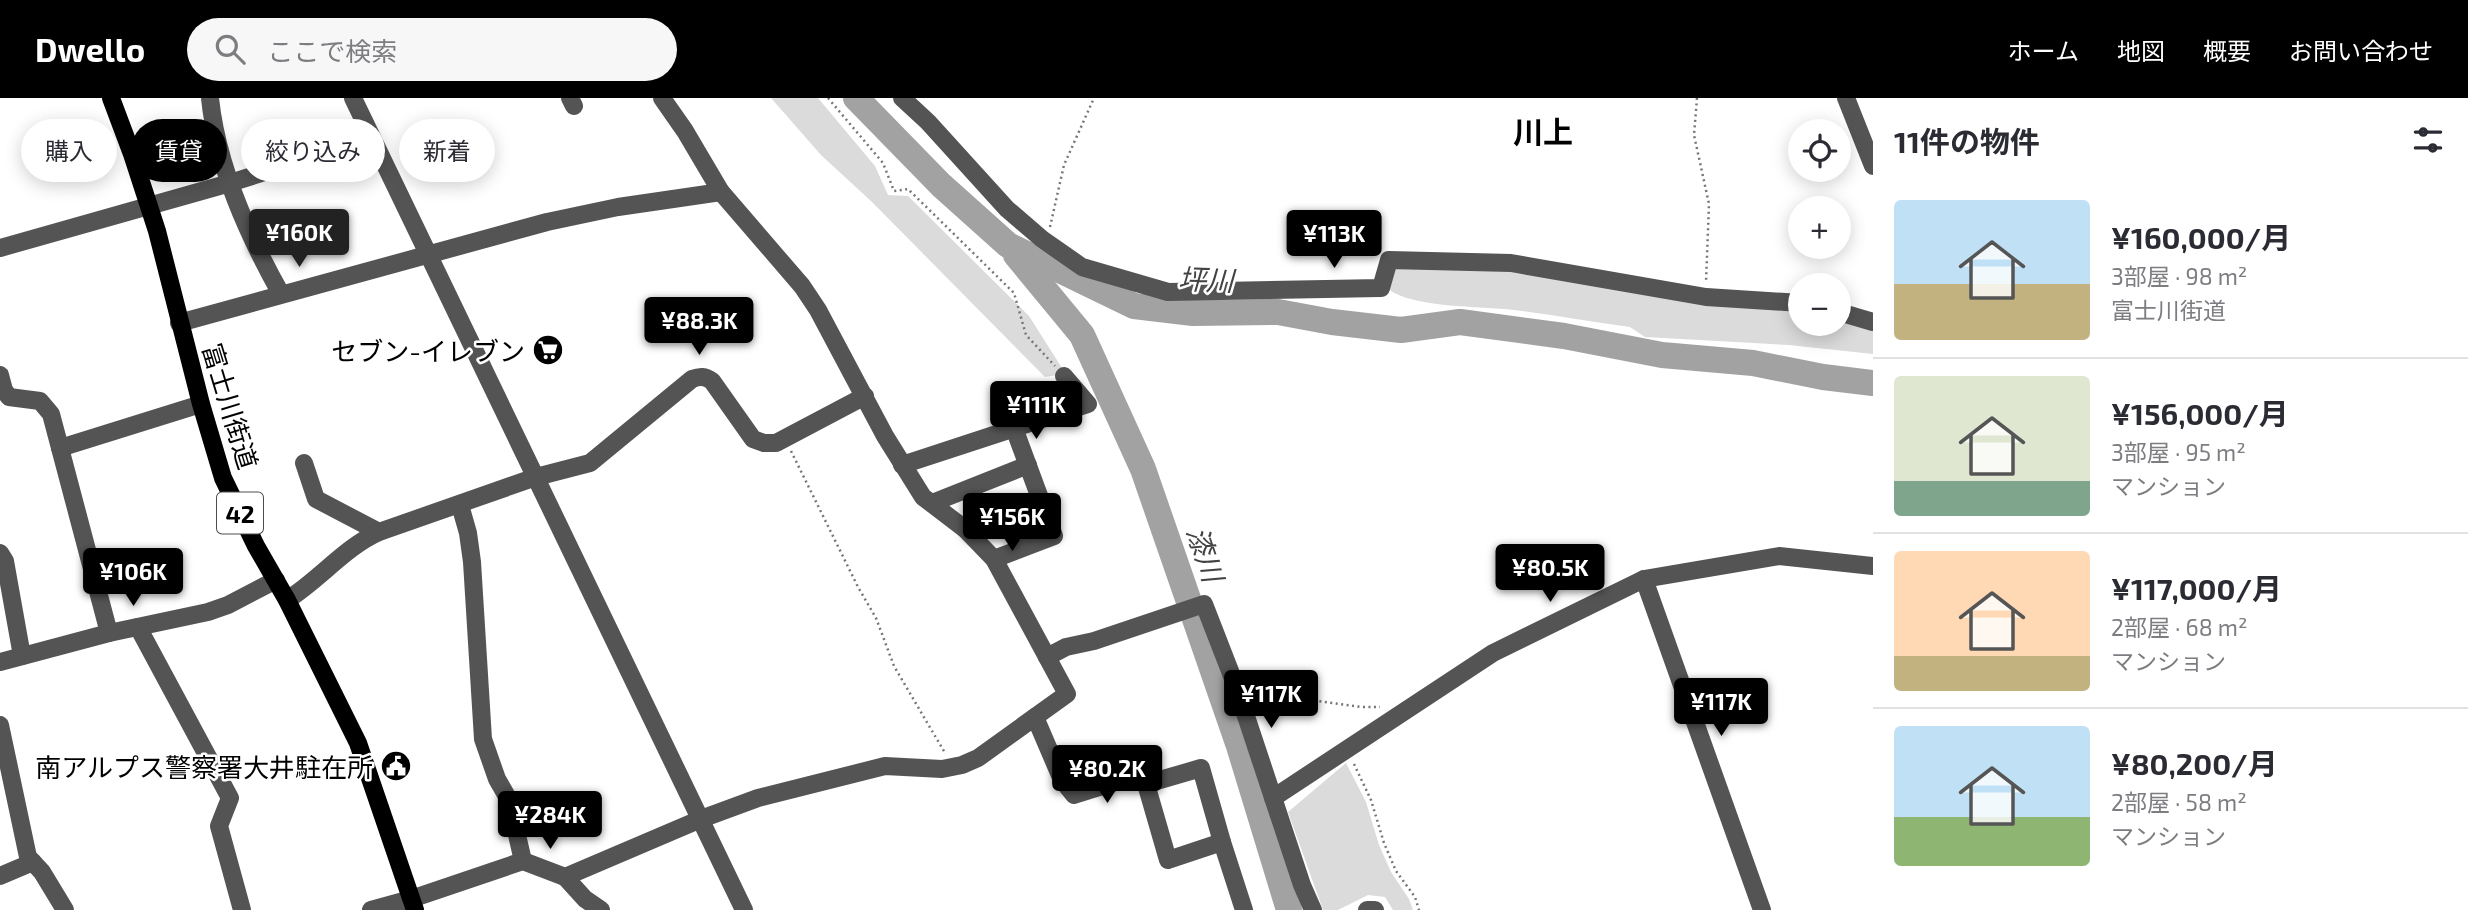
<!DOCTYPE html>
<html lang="ja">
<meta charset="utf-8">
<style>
body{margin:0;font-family:"Exo 2","Noto Sans JP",sans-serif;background:#f7f7f7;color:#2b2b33;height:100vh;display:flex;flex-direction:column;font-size:26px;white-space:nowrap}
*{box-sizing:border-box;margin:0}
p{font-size:23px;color:#7c7c81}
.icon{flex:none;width:38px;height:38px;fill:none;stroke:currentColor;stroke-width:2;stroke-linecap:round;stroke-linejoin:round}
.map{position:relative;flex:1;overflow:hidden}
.drawer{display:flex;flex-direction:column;background:#fff;width:595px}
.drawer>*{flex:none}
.top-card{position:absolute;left:21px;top:21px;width:665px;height:63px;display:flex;gap:14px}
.fabs{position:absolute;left:1788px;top:21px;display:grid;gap:14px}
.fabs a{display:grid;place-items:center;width:63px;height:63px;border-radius:50%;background:#fff;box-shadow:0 4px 18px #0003;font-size:35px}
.price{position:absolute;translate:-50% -60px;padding:0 16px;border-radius:7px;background:#000;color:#fff;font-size:23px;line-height:46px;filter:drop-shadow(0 2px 4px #0008)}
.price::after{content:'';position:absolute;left:50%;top:42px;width:21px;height:16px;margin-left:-10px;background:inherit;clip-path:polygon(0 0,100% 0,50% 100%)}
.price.active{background:#222;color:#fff}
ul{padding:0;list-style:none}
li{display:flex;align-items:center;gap:21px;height:175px;padding:0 21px}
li+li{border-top:2px solid #e1e1e2}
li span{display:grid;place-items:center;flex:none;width:196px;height:140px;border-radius:7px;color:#555}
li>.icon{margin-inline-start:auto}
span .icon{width:84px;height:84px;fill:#fffc;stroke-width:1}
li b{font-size:30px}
h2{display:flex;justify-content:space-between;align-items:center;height:84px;padding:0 21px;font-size:30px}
.tag{padding:0 24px;border-radius:32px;background:#fff;box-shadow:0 4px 18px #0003;font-size:24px;line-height:63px}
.tag.active{background:#000;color:#fff}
header{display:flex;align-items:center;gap:42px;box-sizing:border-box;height:98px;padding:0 35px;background:#000;color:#fff}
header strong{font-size:33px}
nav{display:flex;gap:38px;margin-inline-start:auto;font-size:24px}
.search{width:490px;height:63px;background:#f7f7f7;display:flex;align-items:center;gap:18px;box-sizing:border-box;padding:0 24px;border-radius:38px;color:#7c7c81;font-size:26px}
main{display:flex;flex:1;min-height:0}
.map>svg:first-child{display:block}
</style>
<header>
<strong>Dwello</strong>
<div class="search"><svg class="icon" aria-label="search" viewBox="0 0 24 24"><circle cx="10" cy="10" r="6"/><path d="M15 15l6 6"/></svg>ここで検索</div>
<nav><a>ホーム</a><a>地図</a><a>概要</a><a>お問い合わせ</a></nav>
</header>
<main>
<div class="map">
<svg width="1873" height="812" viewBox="0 0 1873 812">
<rect width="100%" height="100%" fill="#fff"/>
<g fill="#dbdbdb">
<polygon points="771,0 818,0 875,68 888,97 908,98 1029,218 1062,270 1057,277 1045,279 872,104 821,57"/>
<path d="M1395,165L1512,168L1801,210V226H1839V219L1873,229V256L1789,247L1645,239L1630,229C1592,224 1553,217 1514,212C1480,208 1413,210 1388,191Z"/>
<polygon points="1346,665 1366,704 1379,747 1391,774 1409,801 1413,812 1393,812 1385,799 1368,797 1338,812 1323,812 1288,714"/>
</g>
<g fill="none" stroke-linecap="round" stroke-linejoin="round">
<g stroke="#a2a2a2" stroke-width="26">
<polyline points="856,0 941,87 1008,147 1134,208 1193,215 1278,214 1332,224 1401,232 1460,224 1564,238 1662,257 1753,265 1823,279 1873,285"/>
<polyline points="1016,157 1082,237 1143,371 1239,648 1289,812"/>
</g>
<g stroke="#767676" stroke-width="2.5" stroke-dasharray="2 3.5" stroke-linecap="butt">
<polyline points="828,0 883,65 894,93 908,91 1014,195 1026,237 1055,268"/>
<polyline points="1697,0 1694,37 1709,106 1706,184"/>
<polyline points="1050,129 1064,67 1094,0"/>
<polyline points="791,353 858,489 876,520 894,568 945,655"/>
<polyline points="1254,594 1361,609 1380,609"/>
<polyline points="1354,666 1371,702 1384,745 1396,773 1415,799 1419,812"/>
</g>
<g stroke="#545454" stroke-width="18">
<path d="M210,0C217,69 248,137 281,196"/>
<polyline points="353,0 744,812"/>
<polyline points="570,0 574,8"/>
<polyline points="902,0 928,24 1007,111 1042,141 1082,169 1168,194 1381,190 1389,162 1511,165 1706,199 1801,205"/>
<polyline points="1846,0 1873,68"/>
<polyline points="0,150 230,85 372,40"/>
<polyline points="1839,214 1873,224"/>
<polyline points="179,225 547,124 618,109 721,94"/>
<polyline points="0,277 4,292 9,299 40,303 51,316 109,535"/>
<polyline points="60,350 201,306"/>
<polyline points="304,365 316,401 379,434"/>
<polyline points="902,367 1088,306 1064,278"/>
<polyline points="932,405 1028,367"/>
<polyline points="460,407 468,435 472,464 483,641 497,681 509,702 523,763"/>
<polyline points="965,431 1041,403"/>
<polyline points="0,455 5,463 22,558"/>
<polyline points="994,461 1054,438 1014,330"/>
<polyline points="1644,481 1762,812"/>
<path d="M287,502C319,482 345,449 379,434L536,379L590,365L692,281C700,278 705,278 712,283L753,341L764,345H776L865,298"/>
<polyline points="138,529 230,700 219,728 242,812"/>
<polyline points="1047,559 1066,549 1094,543 1204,506 1237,591 1302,787 1313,812"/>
<polyline points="0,564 109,535 208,514 228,507 276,482"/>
<polyline points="1035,619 1062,682 1074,697 1141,676 1146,686 1201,670 1222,744"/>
<polyline points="0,627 28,759 42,774 65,812"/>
<polyline points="1146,686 1168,762 1222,744 1244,812"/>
<polyline points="1273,700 1493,555 1644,481 1779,458 1873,468"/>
<polyline points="0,778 33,764"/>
<polyline points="565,779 585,801 601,812"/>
<polyline points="371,812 411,801 523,763 565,779 701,721 758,700 885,668 942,671 962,667 978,660 1067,596 994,461 965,431 923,399 885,338 818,212 802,188 721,94 685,33 662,0"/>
<polyline points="1367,812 1375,812"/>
</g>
<polyline stroke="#000" stroke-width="18" points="111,0 132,56 157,133 201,306 223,380 256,448 287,502 358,645 415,812"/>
</g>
<defs>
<g id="supermarket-disc" transform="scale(1.575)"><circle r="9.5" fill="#000" stroke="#fff"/><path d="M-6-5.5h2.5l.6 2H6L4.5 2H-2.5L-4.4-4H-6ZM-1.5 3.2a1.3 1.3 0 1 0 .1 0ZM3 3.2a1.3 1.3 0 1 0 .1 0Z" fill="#fff"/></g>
<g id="civic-disc" transform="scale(1.575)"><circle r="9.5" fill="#000" stroke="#fff"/><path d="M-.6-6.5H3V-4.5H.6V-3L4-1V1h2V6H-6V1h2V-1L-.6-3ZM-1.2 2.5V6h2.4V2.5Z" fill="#fff"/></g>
</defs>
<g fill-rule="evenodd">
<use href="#supermarket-disc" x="548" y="252"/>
<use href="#civic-disc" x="396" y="668"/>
</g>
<g text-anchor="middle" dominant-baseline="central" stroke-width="5" stroke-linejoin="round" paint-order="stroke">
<rect fill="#fff" stroke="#4c4c4c" stroke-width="2" x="217" y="394.5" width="46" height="41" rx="5"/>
<g font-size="24" font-weight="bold" fill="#000">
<text x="240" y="415">42</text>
</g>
<g font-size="26" fill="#000" stroke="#fff" text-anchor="end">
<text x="525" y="252">セブン-イレブン</text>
<text x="373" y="668">南アルプス警察署大井駐在所</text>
</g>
<g font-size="26" fill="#000" stroke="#fff">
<text transform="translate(231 308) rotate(73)">富士川街道</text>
</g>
<g font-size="28" font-style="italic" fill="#434343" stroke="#fff">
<text transform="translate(1206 181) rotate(2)">坪川</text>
<text transform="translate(1206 456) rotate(71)">漆川</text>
</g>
<g font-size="30" font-weight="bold" fill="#000" stroke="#fff">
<text x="1543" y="33">川上</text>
</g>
</g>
</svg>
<div class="fabs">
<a><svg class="icon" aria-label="locate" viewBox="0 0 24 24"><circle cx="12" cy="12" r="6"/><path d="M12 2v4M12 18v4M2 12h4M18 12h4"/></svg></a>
<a>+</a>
<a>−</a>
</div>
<b class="price active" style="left:299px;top:171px">¥160K</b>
<b class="price" style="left:1334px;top:172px">¥113K</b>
<b class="price" style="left:699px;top:259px">¥88.3K</b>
<b class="price" style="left:1036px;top:343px">¥111K</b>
<b class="price" style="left:1012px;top:455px">¥156K</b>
<b class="price" style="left:1550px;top:506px">¥80.5K</b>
<b class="price" style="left:133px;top:510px">¥106K</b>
<b class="price" style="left:1271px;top:632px">¥117K</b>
<b class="price" style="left:1721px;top:640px">¥117K</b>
<b class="price" style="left:1107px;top:707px">¥80.2K</b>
<b class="price" style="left:550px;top:753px">¥284K</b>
<div class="top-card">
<a class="tag">購入</a>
<a class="tag active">賃貸</a>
<a class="tag">絞り込み</a>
<a class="tag">新着</a>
</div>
</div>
<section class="drawer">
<h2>11件の物件<svg class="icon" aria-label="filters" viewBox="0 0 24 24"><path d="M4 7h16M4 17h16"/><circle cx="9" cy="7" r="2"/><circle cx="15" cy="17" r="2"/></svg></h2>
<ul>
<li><span style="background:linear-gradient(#bfe0f5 60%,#c2b280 0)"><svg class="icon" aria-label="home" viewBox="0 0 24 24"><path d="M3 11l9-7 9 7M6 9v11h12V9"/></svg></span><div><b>¥160,000/月</b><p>3部屋 · 98 m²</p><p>富士川街道</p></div></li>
<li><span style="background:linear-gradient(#dfe7d0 75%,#7fa58c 0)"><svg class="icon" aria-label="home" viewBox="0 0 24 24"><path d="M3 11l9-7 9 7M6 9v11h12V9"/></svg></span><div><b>¥156,000/月</b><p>3部屋 · 95 m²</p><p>マンション</p></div></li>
<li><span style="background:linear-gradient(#ffd9b3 75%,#c2b280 0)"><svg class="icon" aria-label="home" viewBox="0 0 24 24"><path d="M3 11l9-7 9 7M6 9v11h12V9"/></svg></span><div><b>¥117,000/月</b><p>2部屋 · 68 m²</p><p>マンション</p></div></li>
<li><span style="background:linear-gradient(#bfe0f5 65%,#8fb573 0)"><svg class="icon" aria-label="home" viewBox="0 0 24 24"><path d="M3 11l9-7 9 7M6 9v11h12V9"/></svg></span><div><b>¥80,200/月</b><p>2部屋 · 58 m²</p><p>マンション</p></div></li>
</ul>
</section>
</main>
